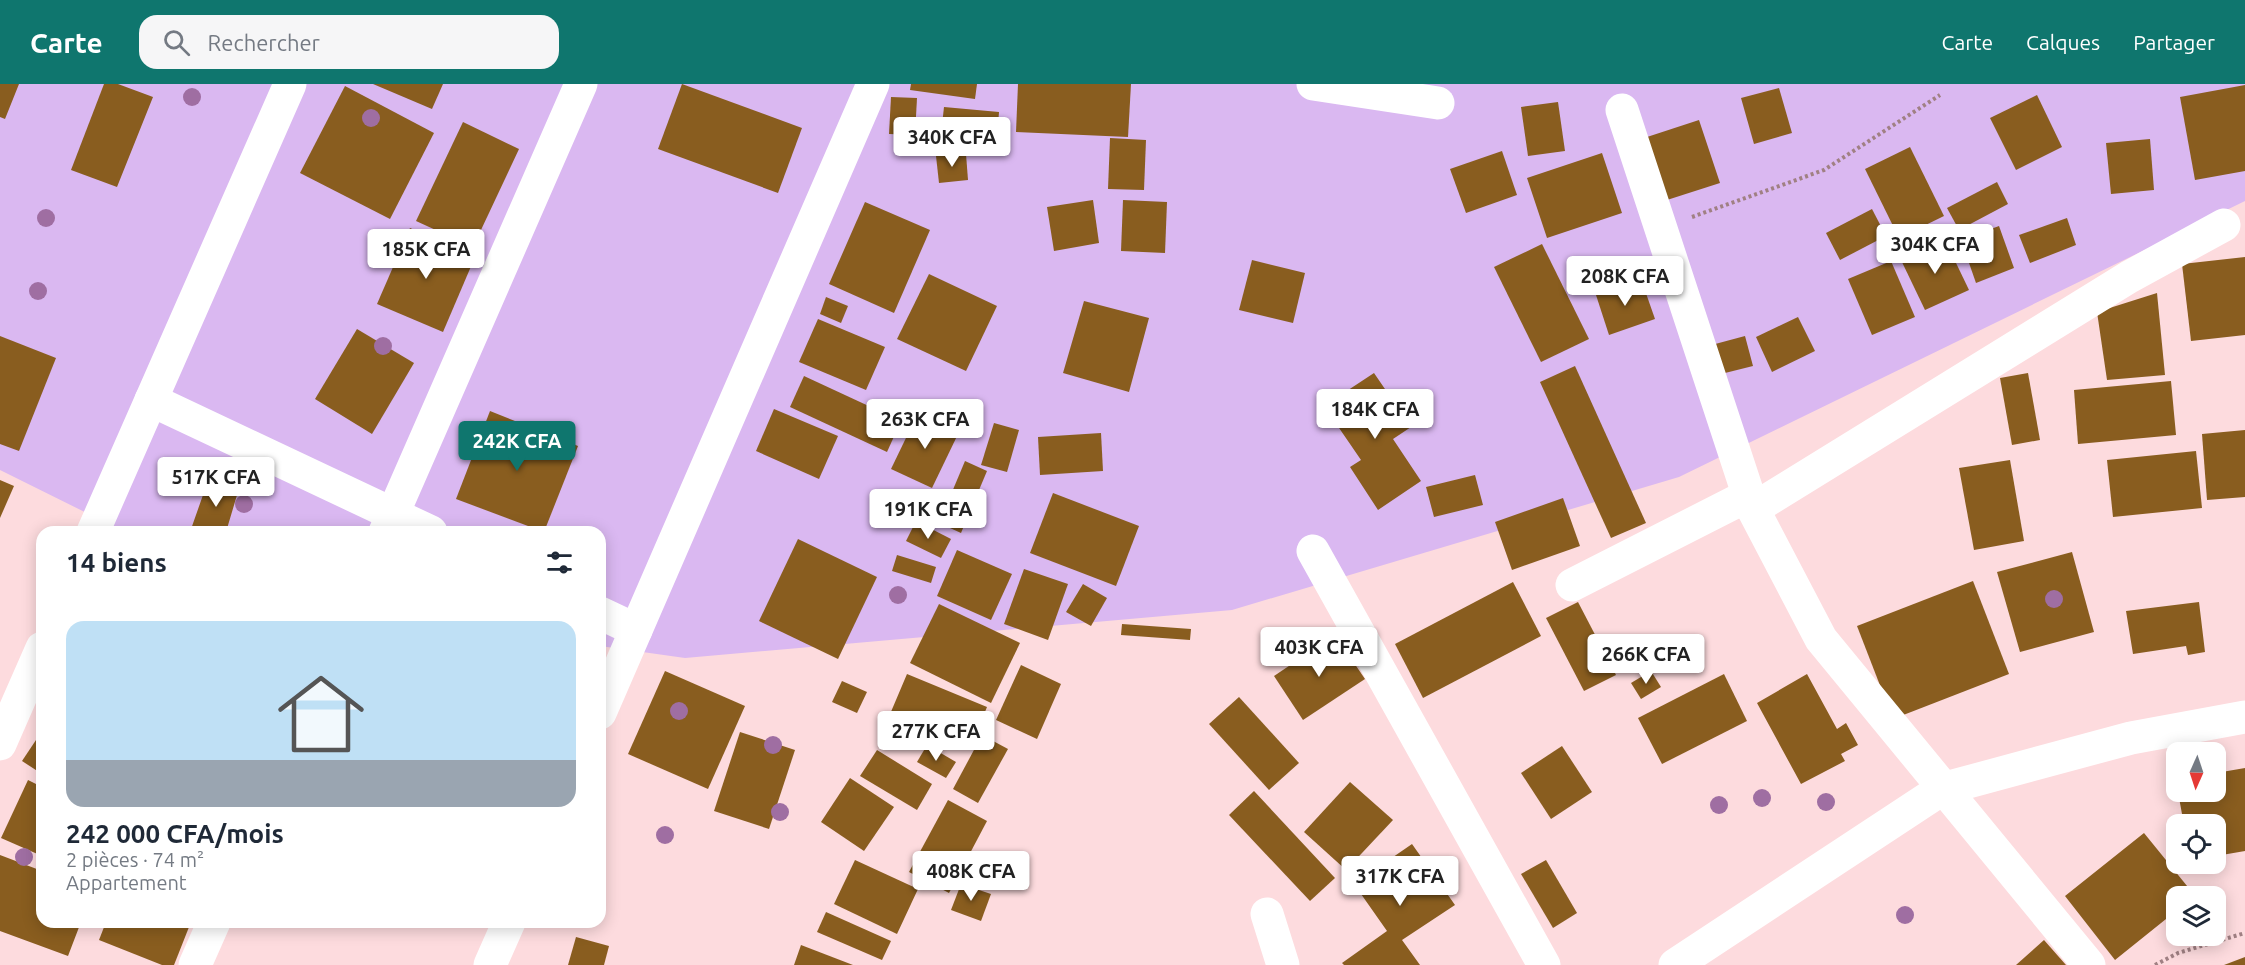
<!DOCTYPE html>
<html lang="fr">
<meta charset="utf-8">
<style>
body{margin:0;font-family:Ubuntu,sans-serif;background:#f6f6f7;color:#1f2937;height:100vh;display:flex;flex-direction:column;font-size:22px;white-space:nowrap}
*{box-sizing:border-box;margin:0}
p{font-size:20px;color:#747a83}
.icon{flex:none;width:33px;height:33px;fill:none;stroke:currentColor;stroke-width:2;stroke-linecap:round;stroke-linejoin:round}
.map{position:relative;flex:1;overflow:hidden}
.side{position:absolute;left:36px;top:442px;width:570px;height:402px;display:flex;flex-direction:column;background:#fff;border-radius:18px;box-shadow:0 3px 15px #0003}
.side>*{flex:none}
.needle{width:39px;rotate:183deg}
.fabs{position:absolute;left:2166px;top:658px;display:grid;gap:12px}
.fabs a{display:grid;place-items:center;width:60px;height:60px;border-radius:12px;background:#fff;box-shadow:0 3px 15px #0003;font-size:30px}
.price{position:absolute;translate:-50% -51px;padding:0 14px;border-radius:6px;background:#fff;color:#222;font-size:20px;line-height:39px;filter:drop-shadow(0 2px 3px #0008)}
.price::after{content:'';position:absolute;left:50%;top:36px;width:18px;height:14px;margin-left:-9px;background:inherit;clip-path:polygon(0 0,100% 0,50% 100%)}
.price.on{background:#0f766e;color:#fff}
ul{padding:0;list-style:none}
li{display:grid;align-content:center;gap:12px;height:318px;padding:0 30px}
li span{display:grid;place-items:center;height:186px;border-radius:18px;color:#555}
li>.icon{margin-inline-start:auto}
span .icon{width:108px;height:108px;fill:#fffc;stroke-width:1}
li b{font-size:26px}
h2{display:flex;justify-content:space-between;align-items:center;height:72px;padding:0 30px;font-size:26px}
header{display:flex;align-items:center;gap:36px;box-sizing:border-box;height:84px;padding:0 30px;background:#0f766e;color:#fff}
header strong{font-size:28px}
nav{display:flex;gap:33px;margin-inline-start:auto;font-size:21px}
.search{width:420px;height:54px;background:#f6f6f7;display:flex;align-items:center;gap:15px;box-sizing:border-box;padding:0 21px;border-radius:18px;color:#747a83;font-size:22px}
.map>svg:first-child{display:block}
</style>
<header>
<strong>Carte</strong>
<div class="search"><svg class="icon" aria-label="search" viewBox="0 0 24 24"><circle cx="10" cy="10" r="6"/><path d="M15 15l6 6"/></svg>Rechercher</div>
<nav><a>Carte</a><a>Calques</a><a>Partager</a></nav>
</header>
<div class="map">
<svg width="2245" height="881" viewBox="0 0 2245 881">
<rect width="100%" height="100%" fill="#fddbde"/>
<polygon fill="#dab8f1" points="0,0 2245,0 2245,117 1679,393 1232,526 685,574 600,562 600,448 125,448 0,386"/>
<g fill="#895d1f">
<polygon points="0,0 19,0 5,35 0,33"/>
<polygon points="104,0 118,0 153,13 117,103 71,86"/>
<polygon points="373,0 443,0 432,25"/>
<polygon points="682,0 802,44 778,109 658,65"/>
<polygon points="911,0 977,0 975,15 910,6"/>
<polygon points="1018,0 1131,0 1128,53 1016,48"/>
<polygon points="2245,1 2245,87 2195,96 2180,13"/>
<polygon points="345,2 434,49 390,135 300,89"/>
<polygon points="1779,4 1792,49 1754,60 1741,14"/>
<polygon points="2037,11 2062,63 2016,86 1990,34"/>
<polygon points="891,13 917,14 915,51 889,50"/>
<polygon points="1558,18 1565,67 1528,72 1521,23"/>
<polygon points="944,23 999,28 997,55 941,50"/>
<polygon points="1699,36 1720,99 1667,116 1647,53"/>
<polygon points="463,38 519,65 473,163 416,137"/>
<polygon points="1110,54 1146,56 1144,106 1108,105"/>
<polygon points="2150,55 2154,106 2111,110 2106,59"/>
<polygon points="1910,63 1944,132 1899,154 1865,85"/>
<polygon points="1502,67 1517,111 1466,129 1450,85"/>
<polygon points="1602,69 1622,129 1547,154 1527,94"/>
<polygon points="966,70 968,96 939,99 936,72"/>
<polygon points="1997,98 2008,120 1959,146 1947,124"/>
<polygon points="1093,116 1099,159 1054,167 1047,123"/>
<polygon points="1123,116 1167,118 1165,169 1121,167"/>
<polygon points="865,118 930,146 894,229 829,200"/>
<polygon points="1872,125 1886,152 1840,176 1826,149"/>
<polygon points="2067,134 2076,161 2030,179 2019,151"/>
<polygon points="1999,142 2014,184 1976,199 1961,156"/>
<polygon points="410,144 475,173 443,248 377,220"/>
<polygon points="1945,156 1969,206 1925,226 1901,176"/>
<polygon points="1542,160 1589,255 1541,278 1494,183"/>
<polygon points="2245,173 2245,251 2191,257 2182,180"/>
<polygon points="1252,176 1305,189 1293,239 1239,226"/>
<polygon points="1891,177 1915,233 1872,251 1848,195"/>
<polygon points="929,190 997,222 966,287 897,255"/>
<polygon points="1641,195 1655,235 1609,251 1596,211"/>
<polygon points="2157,209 2165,291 2107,296 2097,228"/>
<polygon points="826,213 848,222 841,239 820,230"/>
<polygon points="1084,217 1149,234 1129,308 1063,289"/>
<polygon points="1798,233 1815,267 1772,288 1756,253"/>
<polygon points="818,235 885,263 866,306 799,278"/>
<polygon points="357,245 414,279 372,350 315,315"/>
<polygon points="0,252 56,274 19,367 0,360"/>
<polygon points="1745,252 1753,282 1713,292 1704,263"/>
<polygon points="1575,282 1646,439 1611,454 1540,298"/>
<polygon points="1374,289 1411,343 1393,355 1421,397 1378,426 1350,383 1361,376 1324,322"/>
<polygon points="2028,289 2040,356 2012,361 2000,294"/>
<polygon points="804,292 901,337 887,368 790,323"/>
<polygon points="2171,297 2176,351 2078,360 2074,306"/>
<polygon points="774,325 838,352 819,395 756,367"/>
<polygon points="490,327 578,362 544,448 456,415"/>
<polygon points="918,329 959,348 932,404 891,385"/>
<polygon points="994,339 1019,346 1007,388 981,381"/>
<polygon points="2245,346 2245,413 2207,416 2202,350"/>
<polygon points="1101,349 1103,387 1040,391 1038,353"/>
<polygon points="2196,367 2202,424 2113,433 2107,376"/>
<polygon points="2010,376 2024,457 1974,466 1959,384"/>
<polygon points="965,377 987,387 961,449 939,439"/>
<polygon points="1475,391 1483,421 1434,433 1426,403"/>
<polygon points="215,393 240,401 226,448 190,448 203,411 209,412"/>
<polygon points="0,396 14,402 0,434"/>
<polygon points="1053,409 1139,442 1116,502 1030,469"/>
<polygon points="1563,414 1580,462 1512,486 1495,438"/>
<polygon points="916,437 951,455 941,474 906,457"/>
<polygon points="798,455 877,493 838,575 759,537"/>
<polygon points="957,466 1012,490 991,536 937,512"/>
<polygon points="2072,468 2094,548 2020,568 1997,488"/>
<polygon points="897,471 936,483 931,499 892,487"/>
<polygon points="1024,485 1068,500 1048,556 1004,540"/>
<polygon points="1973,497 2009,590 1893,635 1857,542"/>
<polygon points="1513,498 1541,552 1423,614 1395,560"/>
<polygon points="1083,500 1107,514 1091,542 1066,528"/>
<polygon points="1578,518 1616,591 1584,607 1546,534"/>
<polygon points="2199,518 2205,568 2188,571 2186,562 2133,570 2126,527"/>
<polygon points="939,520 1020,559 991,619 910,579"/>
<polygon points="1122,540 1191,545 1190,556 1121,551"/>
<polygon points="1335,551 1365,595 1303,636 1274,592"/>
<polygon points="1021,581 1061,600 1037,655 996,636"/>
<polygon points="665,587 745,622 708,705 628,670"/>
<polygon points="1651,587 1661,603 1641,615 1631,599"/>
<polygon points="907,590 987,623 975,652 930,634 918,664 882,649"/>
<polygon points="1724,590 1747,637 1662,680 1638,634"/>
<polygon points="1807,590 1837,645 1846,639 1858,661 1841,670 1845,677 1801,700 1757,619"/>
<polygon points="842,597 867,608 857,629 832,618"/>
<polygon points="1239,613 1299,679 1269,706 1209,640"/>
<polygon points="42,647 42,690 22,677"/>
<polygon points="740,648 795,666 769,745 714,727"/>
<polygon points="982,651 1008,665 978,719 953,705"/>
<polygon points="927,661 956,678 946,694 917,678"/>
<polygon points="1562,662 1592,708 1551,735 1521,689"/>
<polygon points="877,666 932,700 917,726 860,692"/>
<polygon points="2245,684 2245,767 2216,772 2216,741 2184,741 2178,708 2216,708 2216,689"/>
<polygon points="850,694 894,723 864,767 821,738"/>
<polygon points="28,696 42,703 42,772 1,754"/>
<polygon points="1350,698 1393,736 1346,786 1304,748"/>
<polygon points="1254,707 1335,794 1310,817 1229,731"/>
<polygon points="948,716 987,737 949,809 909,788"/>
<polygon points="2144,749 2196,813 2176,813 2176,827 2115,876 2065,812"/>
<polygon points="1412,760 1455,821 1402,856 1420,881 1344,881 1342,879 1387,847 1354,800"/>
<polygon points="0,771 42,787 42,838 81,838 68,872 0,847"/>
<polygon points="855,776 918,805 897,850 834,820"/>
<polygon points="1546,776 1577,829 1553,844 1521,790"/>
<polygon points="961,800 991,810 981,837 951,826"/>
<polygon points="826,828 891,857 882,876 817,848"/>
<polygon points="106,838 191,838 174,881 162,881 99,856"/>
<polygon points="576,853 609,862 604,881 568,881"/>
<polygon points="2044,856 2066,881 2016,881"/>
<polygon points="801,861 853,881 794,881"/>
<polygon points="2245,873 2245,881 2224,881"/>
</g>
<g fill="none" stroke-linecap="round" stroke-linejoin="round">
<g stroke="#a08083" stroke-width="4" stroke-dasharray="3 3" stroke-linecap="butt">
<polyline points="1692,133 1824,86 1940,11"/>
<polyline points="2155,881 2178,869 2245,849"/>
</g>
<g stroke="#fff" stroke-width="33">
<polyline points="1313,0 1438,19"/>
<polyline points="1622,26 1753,425 1821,555 2089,881"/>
<polyline points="151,316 431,448"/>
<polyline points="1753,425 2129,193 2224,141"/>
<polyline points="93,448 290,0"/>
<polyline points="385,448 581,0"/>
<polyline points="1313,467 1544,881"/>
<polyline points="1572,501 1749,411"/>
<polyline points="600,529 636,546"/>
<polyline points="600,629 873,0"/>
<polyline points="0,660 42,564"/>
<polyline points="1267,830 1283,881"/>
<polyline points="195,881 214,838"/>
<polyline points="490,881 509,838"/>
<polyline points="1675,881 1942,705 2131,654 2245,633"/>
</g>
</g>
<g fill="#9f6ea2">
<circle cx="192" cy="13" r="9"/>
<circle cx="371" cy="34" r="9"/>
<circle cx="46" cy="134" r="9"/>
<circle cx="38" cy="207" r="9"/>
<circle cx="383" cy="262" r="9"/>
<circle cx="244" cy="420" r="9"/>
<circle cx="898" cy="511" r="9"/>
<circle cx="2054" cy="515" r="9"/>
<circle cx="679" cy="627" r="9"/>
<circle cx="773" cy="661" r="9"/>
<circle cx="1762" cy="714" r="9"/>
<circle cx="1826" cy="718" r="9"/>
<circle cx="1719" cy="721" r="9"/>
<circle cx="780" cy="728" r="9"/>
<circle cx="665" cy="751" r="9"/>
<circle cx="24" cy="773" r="9"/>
<circle cx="1905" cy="831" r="9"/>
</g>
</svg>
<div class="fabs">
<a><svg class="needle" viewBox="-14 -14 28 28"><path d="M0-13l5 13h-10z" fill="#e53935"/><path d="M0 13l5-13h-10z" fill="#747a83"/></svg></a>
<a><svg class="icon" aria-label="locate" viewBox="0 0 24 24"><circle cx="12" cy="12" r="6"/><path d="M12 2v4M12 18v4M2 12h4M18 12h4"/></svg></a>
<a><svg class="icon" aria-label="layers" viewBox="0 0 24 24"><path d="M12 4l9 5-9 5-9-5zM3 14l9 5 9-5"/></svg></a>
</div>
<b class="price" style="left:952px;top:84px">340K CFA</b>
<b class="price" style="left:1935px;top:191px">304K CFA</b>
<b class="price" style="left:426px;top:196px">185K CFA</b>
<b class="price" style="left:1625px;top:223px">208K CFA</b>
<b class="price" style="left:1375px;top:356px">184K CFA</b>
<b class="price" style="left:925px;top:366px">263K CFA</b>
<b class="price on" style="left:517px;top:388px">242K CFA</b>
<b class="price" style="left:216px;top:424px">517K CFA</b>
<b class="price" style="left:928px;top:456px">191K CFA</b>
<b class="price" style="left:1319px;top:594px">403K CFA</b>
<b class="price" style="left:1646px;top:601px">266K CFA</b>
<b class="price" style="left:936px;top:678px">277K CFA</b>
<b class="price" style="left:971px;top:818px">408K CFA</b>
<b class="price" style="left:1400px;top:823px">317K CFA</b>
<section class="side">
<h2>14 biens<svg class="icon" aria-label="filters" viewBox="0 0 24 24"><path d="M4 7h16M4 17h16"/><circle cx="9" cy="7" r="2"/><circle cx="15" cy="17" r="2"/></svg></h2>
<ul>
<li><span style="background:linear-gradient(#bfe0f5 75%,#9aa5b1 0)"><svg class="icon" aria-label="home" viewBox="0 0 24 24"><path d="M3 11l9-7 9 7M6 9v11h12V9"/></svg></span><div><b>242 000 CFA/mois</b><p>2 pièces · 74 m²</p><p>Appartement</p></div></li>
</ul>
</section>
</div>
